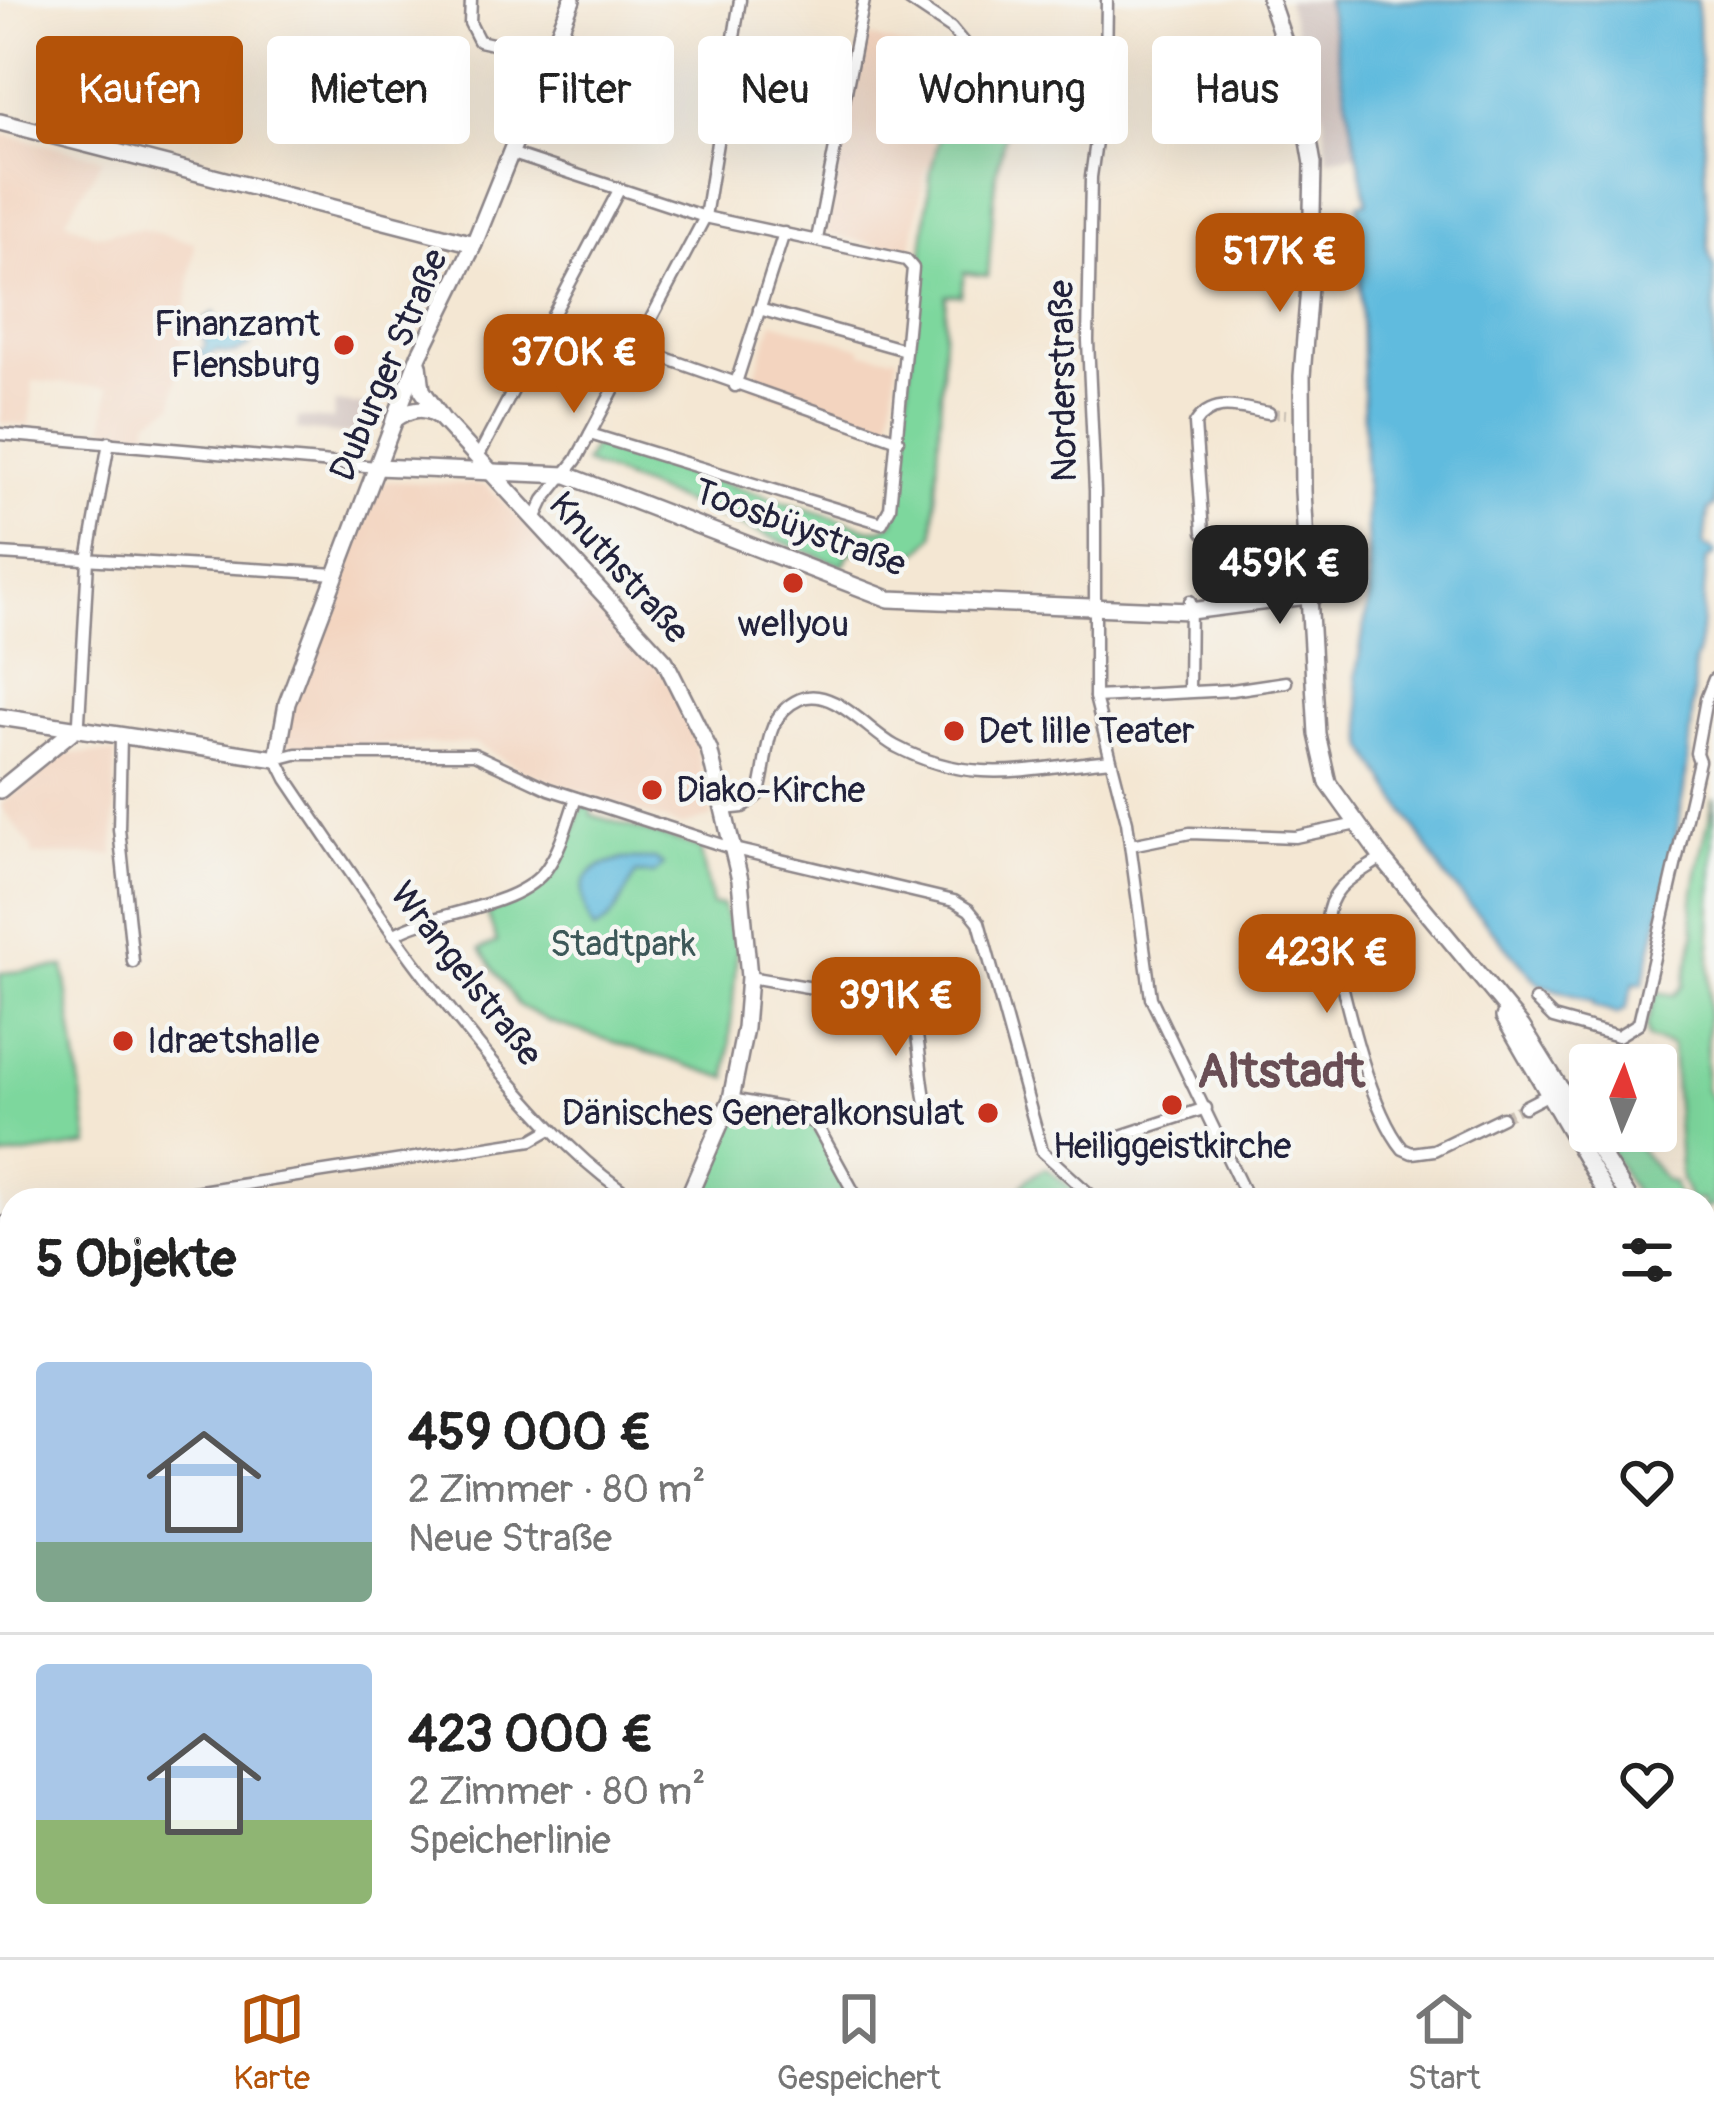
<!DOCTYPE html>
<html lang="de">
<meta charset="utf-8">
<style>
body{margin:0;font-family:Pangolin,sans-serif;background:#f2f2f2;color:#222;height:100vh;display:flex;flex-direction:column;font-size:45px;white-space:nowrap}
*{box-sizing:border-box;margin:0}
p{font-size:39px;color:#767676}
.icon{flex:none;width:66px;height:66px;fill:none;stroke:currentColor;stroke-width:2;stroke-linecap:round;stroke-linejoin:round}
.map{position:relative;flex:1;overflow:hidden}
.side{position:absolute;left:0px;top:1188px;width:1716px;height:771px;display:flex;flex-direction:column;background:#fff;border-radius:36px 36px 0 0;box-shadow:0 12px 48px #0002}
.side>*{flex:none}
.banner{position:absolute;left:36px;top:36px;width:1644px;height:108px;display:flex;gap:24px}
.needle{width:78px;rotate:2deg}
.buttons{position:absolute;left:1569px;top:1044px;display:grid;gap:24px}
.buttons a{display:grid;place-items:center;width:108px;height:108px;border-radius:12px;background:#fff;box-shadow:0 12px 48px #0002;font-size:60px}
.price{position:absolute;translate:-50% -102px;padding:0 27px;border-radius:24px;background:#b45309;color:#fff;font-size:39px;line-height:78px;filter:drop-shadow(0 3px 6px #0008)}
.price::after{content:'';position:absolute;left:50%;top:72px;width:36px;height:27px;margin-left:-18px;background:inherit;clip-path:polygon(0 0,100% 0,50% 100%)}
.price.current{background:#222;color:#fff}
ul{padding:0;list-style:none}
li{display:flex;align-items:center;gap:36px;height:300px;padding:0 36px}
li+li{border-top:3px solid #e0e0e0}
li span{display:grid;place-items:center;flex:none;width:336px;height:240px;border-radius:12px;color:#555}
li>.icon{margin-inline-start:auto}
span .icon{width:144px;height:144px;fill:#fffc;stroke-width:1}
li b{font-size:51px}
h2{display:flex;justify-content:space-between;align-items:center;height:144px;padding:0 36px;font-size:51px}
.pill{padding:0 42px;border-radius:12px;background:#fff;box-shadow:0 12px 48px #0002;font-size:42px;line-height:108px}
.pill.current{background:#b45309;color:#fff}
.tab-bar{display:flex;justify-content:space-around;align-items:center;height:168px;border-top:3px solid #e0e0e0;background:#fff;font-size:33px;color:#767676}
.tab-bar a{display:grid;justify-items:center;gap:6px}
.tab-bar .current{color:#b45309}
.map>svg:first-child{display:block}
</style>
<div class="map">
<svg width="1714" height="1957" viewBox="0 0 1714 1957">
<rect width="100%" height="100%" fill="#f6f6f2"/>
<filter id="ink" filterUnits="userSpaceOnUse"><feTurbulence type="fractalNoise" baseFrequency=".00833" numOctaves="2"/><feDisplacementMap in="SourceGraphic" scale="24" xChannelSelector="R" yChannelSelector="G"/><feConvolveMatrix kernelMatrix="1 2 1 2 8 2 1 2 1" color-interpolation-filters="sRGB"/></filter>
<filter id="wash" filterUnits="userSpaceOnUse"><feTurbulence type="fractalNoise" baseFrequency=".004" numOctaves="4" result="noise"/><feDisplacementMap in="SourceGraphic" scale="48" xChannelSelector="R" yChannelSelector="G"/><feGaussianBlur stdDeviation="2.7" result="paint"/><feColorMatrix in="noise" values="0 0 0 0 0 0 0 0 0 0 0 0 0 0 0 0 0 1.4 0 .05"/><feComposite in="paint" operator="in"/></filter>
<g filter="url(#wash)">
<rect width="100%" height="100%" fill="#f4e7d3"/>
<g fill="#f3d4bf">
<polygon points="864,36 911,48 930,61 948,86 930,166 926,166 910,253 826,233"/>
<polygon points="0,134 103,158 65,220 95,235 141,229 195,243 173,405 149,420 147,435 104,428 109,387 33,381 29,425 0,423"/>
<polygon points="773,322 862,348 862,353 897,357 890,425 861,422 751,387"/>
<polygon points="382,481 486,485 643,647 672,689 693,735 712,817 681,826 523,771 475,743 286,746 286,720"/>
<polygon points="115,753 114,855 32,855 32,848 0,805 61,754"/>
<polygon points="12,1777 12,1943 0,1948 0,1781"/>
<polygon points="967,1947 1057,1947 1059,1953 1089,1947 1092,1957 970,1957"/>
</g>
<g fill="#cfc0bb">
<polygon points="1286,0 1328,0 1359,154 1328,159 1323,113"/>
<polygon points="335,402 369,406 355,435 297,430 298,417 333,420"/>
</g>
<g fill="#7dd79d" stroke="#507c6c" stroke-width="3">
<path d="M976,102L1009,117L996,173L988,276L964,273L961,295H946L934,535C903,579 884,544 849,553L843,566L584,463L595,443L870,529H883L894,522L931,169L947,110L969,115Z"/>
<path d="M1714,797C1714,894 1707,991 1706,1089L1714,1102V1206L1704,1209V1200H1690L1681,1180L1672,1045L1648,1038L1646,1026L1657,992L1674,995L1683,986L1695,933C1685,903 1707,833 1714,797Z"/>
<path d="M583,805L591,807L592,815L700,848L712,905H722L737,949L727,1078L548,1021L518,1005L480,949L497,942L487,913C561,885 557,876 583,805Z"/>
<polygon points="64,967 89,1145 0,1158 0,973"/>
<path d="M736,1111C819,1112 821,1124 848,1200H708L709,1172Z"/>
<polygon points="1598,1131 1625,1131 1665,1180 1673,1183 1679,1200 1639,1200"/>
<polygon points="1045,1168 1088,1200 1011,1200 1028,1179"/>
<polygon points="12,1456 12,1761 0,1765 0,1457"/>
</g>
<polygon fill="#66b884" stroke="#446d60" stroke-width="3" points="12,1943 12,1947 99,1947 105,1957 0,1957 0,1948"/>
<g fill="#60bbde" stroke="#416e8c" stroke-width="3">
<path d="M1327,0H1697L1709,253L1714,268V505L1708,510L1704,545L1714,550V555L1707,559C1704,582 1703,647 1694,662C1694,771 1669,879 1643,984L1634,983L1626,1009L1617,1014L1593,1006L1594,1002L1539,984L1444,875L1366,748L1356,675L1369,598L1358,204L1367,202Z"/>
<path d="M214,313L222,334L230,326L245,323L251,329L250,346C237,354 230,355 217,351L202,359L199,351L206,347L200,323Z"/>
<path d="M623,859H655L663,865L654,874H636C622,896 618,918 594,930C583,909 572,878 602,866C609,863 616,862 623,859Z"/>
</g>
</g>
<g filter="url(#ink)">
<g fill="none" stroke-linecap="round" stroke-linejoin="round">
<g stroke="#cac0b5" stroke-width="10" stroke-dasharray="10 5" stroke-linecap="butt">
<polyline points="1269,413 1286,414"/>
<polyline points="1502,1117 1524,1107"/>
</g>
<g stroke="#8b8487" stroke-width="15">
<g id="street">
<polyline points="471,0 470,23 479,41 550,57"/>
<polyline points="909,0 951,28 991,76 1044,94 1101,106"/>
<polyline points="1107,0 1106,70 1091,177 1088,341 1095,491 1095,697 1127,822 1151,998 1248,1200"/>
<polyline points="510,153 705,217 906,260 913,268 890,508 882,523 590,434"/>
<polyline points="817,239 864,0"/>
<polyline points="759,309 905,350"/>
<polyline points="540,336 620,378"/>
<polyline points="637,348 898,440"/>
<polyline points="735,386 784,233"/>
<polyline points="0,434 377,467"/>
<polyline points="478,457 619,190"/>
<polyline points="535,519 544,500 576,460 705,217 740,0"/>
<path d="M1203,532L1195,424C1213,396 1242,409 1269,413"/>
<polyline points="0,554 336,574"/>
<polyline points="1189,690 1190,601"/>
<polyline points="1095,697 1232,690 1286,682"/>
<polyline points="75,729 79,721 88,560 109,442"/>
<polyline points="121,736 119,829 133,962"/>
<path d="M724,809L743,807L758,795C770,762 760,717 800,699C832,685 869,732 895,746C972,787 1028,768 1110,760"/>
<polyline points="1131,845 1190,833 1295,837 1357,824"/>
<path d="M1382,858C1356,876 1329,885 1327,921C1341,979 1366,1105 1403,1149L1412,1153L1434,1150L1502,1117"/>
<path d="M393,935C436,910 519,909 547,868C561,848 568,821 576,798"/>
<path d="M749,977L842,993L897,985C924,1017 917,1073 928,1111"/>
<polyline points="1535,1000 1553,1018 1618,1036 1639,1023 1699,761 1696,753 1706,699 1714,679"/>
<polyline points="731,1099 787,1109 816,1124 858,1200"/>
<polyline points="1524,1107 1553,1092"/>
<polyline points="1090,1146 1206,1108"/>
<polyline points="142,1200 532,1140 551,1129"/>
<path d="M637,1200C587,1169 548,1126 510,1082C427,987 357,883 287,779L277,759L296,754H474L549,789L734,849L954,901L969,910L979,922L1042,1151L1096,1200"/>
<polyline points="0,1223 12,1221"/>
<polyline points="0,1451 12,1450"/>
<polyline points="1704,1560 1714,1559"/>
<polyline points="284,1947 291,1957"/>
<polyline points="503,1947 504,1957"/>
<polyline points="1131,1947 1134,1957"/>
<polyline points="1206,1947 1210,1957"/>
<polyline points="1549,1947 1552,1957"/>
<polyline points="324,1957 339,1947"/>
<polyline points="1220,1957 1228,1947"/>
</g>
</g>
<g stroke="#8b8487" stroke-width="20">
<g id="secondary">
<polyline points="1270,0 1300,89 1313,164 1311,261 1302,376 1303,491 1317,734 1328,783 1382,858 1522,1027 1630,1200"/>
<polyline points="0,122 474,244"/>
<polyline points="419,365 422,390 442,419 665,661 709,749 740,880 749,977 745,1028 731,1099 687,1200"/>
<path d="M394,420C410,408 424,405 440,417"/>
<polyline points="377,467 567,475 889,599 1190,611 1315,595"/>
<polyline points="0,717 277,759 287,703 419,356 474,244 572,0"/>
<polyline points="0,790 75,729"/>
<polyline points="1504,1017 1610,1200"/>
<polyline points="1704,1234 1714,1230"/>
<polyline points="1704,1251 1714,1247"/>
<polyline points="1704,1376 1714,1409"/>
<polyline points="1704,1435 1714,1481"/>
<polyline points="0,1775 12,1771"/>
<polyline points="832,1947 833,1957"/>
</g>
</g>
<use href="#street" stroke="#fff" stroke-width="10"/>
<use href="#secondary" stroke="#fff" stroke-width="15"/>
</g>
</g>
<g fill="#c8321e" stroke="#f6f6f2" stroke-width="4.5">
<circle cx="344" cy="345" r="12"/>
<circle cx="793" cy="583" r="12"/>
<circle cx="954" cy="731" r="12"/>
<circle cx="652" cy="790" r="12"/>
<circle cx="123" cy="1041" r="12"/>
<circle cx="1172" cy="1105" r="12"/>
<circle cx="988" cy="1113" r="12"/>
</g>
<g text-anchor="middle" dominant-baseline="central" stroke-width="9" stroke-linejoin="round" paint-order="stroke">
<g font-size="36" fill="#22223b" stroke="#f6f6f2" text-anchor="start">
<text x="320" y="324" text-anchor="end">Finanzamt<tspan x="320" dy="41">Flensburg</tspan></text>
<text x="793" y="624" text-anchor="middle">wellyou</text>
<text x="978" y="731">Det lille Teater</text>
<text x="676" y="790">Diako-Kirche</text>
<text x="147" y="1041">Idrætshalle</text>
<text x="964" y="1113" text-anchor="end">Dänisches Generalkonsulat</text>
<text x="1172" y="1146" text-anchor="middle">Heiliggeistkirche</text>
</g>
<g font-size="36" fill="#22223b" stroke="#f6f6f2">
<text transform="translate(389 365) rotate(-67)">Duburger Straße</text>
<text transform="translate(1063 381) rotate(-91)">Norderstraße</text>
<text transform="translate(800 528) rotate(20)">Toosbüystraße</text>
<text transform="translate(619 568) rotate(48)">Knuthstraße</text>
<text transform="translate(466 974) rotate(52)">Wrangelstraße</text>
</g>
<g font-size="36" fill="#3d5858" stroke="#f6f6f2">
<text x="623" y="944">Stadtpark</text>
</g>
<g font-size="48" font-weight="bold" fill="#694e55" stroke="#f6f6f2">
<text x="1281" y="1072">Altstadt</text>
</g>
</g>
</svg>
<div class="buttons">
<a><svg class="needle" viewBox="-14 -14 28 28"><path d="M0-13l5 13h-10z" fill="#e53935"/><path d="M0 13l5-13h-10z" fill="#767676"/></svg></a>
</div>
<b class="price" style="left:1280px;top:315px">517K €</b>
<b class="price" style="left:574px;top:416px">370K €</b>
<b class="price current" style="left:1280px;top:627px">459K €</b>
<b class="price" style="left:1327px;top:1016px">423K €</b>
<b class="price" style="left:896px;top:1059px">391K €</b>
<div class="banner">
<a class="pill current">Kaufen</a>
<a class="pill">Mieten</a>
<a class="pill">Filter</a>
<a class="pill">Neu</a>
<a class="pill">Wohnung</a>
<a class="pill">Haus</a>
</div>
<section class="side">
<h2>5 Objekte<svg class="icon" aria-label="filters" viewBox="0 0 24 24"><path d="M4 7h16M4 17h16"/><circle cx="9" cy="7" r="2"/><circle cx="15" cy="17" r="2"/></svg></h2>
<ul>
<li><span style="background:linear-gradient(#a9c7e8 75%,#7fa58c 0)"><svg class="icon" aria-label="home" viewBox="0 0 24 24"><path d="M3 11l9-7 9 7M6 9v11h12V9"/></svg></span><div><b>459 000 €</b><p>2 Zimmer · 80 m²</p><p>Neue Straße</p></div><svg class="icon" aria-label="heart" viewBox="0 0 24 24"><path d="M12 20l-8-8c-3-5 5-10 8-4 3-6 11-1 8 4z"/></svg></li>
<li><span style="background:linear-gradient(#a9c7e8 65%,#8fb573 0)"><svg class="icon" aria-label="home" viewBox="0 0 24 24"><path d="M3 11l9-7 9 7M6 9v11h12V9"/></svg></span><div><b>423 000 €</b><p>2 Zimmer · 80 m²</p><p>Speicherlinie</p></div><svg class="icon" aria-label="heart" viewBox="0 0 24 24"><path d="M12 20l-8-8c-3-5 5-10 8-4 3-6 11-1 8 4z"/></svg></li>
</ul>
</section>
</div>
<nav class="tab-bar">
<a class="current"><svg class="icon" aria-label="map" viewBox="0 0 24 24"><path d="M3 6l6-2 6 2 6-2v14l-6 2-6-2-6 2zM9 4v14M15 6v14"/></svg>Karte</a>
<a><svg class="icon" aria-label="saved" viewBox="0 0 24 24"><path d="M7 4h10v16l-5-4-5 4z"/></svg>Gespeichert</a>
<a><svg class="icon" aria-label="home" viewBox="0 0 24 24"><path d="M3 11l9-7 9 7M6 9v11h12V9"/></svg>Start</a>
</nav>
